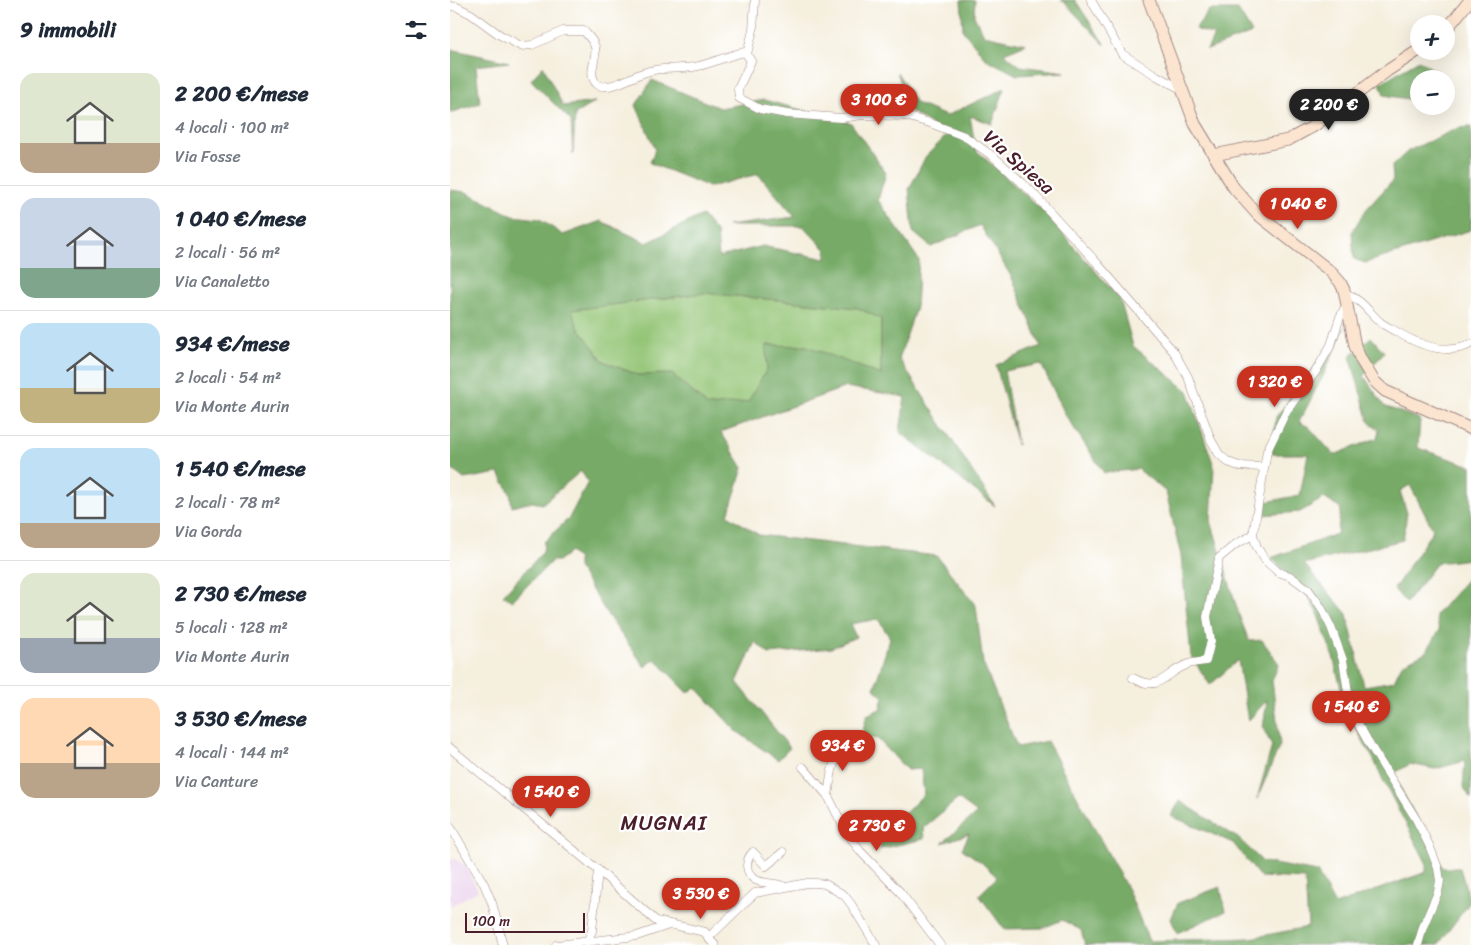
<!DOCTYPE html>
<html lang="it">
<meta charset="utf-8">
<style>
body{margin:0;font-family:Sriracha,sans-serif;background:#f6f6f7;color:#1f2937;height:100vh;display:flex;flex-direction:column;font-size:19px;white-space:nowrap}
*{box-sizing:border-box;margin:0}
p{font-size:16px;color:#747a83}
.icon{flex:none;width:28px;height:28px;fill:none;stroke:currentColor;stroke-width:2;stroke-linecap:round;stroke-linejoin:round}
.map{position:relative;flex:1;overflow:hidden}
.details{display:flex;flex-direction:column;background:#fff;width:450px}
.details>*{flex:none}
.fabs{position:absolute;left:960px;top:15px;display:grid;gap:10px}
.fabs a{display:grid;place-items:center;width:45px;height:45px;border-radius:50%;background:#fff;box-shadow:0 5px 20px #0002;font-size:25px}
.scale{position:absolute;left:15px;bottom:12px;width:120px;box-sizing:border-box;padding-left:5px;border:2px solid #4a1f2b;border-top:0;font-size:14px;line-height:18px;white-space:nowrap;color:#4a1f2b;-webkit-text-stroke:4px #fff;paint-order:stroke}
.price{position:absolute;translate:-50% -42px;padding:0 11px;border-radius:18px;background:#c8321e;color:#fff;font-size:16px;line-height:32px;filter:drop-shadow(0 1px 2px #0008)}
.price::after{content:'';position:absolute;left:50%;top:30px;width:15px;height:11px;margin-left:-8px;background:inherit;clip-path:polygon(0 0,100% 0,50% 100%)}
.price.current{background:#222;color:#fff}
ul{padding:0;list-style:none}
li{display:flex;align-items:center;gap:15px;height:125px;padding:0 20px}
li+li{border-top:1px solid #e0e1e3}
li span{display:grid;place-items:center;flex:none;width:140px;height:100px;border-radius:15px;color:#555}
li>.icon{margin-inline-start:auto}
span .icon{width:60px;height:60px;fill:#fffc;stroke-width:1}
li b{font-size:21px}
h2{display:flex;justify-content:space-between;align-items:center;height:60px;padding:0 20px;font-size:21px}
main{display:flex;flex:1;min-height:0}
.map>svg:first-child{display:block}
</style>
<main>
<section class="details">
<h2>9 immobili<svg class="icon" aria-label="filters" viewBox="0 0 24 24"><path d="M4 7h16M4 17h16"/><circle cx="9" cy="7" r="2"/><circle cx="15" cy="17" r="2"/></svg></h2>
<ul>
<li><span style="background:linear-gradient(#dfe7d0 70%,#b9a48a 0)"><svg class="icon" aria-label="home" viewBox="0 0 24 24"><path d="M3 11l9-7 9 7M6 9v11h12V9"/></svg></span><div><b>2 200 €/mese</b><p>4 locali · 100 m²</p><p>Via Fosse</p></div></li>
<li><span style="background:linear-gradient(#c9d6e8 70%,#7fa58c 0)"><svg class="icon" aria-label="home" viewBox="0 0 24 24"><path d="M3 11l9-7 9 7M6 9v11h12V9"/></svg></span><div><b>1 040 €/mese</b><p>2 locali · 56 m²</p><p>Via Canaletto</p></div></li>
<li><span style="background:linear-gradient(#bfe0f5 65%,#c2b280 0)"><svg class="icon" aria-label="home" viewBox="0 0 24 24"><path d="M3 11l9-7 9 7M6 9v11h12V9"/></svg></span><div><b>934 €/mese</b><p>2 locali · 54 m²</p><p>Via Monte Aurin</p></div></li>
<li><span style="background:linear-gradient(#bfe0f5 75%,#b9a48a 0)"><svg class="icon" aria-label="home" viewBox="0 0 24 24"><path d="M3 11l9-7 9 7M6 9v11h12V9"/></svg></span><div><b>1 540 €/mese</b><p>2 locali · 78 m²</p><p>Via Gorda</p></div></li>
<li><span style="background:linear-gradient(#dfe7d0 65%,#9aa5b1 0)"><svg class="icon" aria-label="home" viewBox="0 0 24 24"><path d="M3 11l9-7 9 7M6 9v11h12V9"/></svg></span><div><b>2 730 €/mese</b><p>5 locali · 128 m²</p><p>Via Monte Aurin</p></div></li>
<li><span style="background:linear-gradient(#ffd9b3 65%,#b9a48a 0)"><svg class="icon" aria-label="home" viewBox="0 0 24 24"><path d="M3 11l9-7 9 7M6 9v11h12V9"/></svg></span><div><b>3 530 €/mese</b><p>4 locali · 144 m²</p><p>Via Canture</p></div></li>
</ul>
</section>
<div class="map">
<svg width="1021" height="945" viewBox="0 0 1021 945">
<rect width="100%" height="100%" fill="#fff"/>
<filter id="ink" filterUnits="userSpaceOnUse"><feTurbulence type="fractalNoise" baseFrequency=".02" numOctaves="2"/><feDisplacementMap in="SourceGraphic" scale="10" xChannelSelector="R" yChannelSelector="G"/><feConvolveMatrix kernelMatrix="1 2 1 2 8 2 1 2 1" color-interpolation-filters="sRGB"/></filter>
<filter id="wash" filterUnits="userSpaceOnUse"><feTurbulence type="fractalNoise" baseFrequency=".0096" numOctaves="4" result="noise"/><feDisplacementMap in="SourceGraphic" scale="20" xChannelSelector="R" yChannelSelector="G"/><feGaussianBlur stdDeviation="1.12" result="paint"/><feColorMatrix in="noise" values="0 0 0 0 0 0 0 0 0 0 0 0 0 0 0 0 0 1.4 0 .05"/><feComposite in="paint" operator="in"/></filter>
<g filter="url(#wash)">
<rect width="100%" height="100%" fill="#f5efde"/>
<polygon fill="#ead1ec" points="5,859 16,866 28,891 0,906 0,860"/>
<polygon fill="#93c474" stroke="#6e7250" points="255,293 408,308 431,319 431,375 357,346 316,345 317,369 298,403 258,406 222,374 188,375 153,361 128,327 121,310"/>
<g fill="#76aa66" stroke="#606448" fill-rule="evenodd">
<polygon points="511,0 525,0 524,16 534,35 576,44 554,53 570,66 615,72 567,75 536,59 513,31"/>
<polygon points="611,0 625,0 655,45 614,2"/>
<polygon points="759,10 788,10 802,33 757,50 764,35 745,29"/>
<polygon points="0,49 59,62 26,66 30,103 0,113"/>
<polygon points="969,60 993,76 991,79 969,79 969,101 934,95 930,83"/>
<polygon points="93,66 113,106 145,102 125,114 123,155 121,121 81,80"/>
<polygon points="447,72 466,103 496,116 555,88 542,124 520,116 526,150 592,210 670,299 683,346 738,391 764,466 761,521 789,615 799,641 812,640 829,664 822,680 830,745 807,799 822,746 813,728 817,700 798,721 788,660 760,685 741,656 731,556 716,492 688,469 654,473 616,416 591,364 554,371 567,445 546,365 591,346 562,278 530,225 481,247 463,232 459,189 476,156 497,135 460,111"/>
<path d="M202,80L270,108L314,100L401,123L436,173L428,200L469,260L466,307L449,359L545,506L450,432L455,397L396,387L271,432L293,468L278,515L309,535L487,556L526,606L533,663L567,747L597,741L678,890L699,941L801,938L858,927L855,879L810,877L783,843L721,816L730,801L788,838L813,862L867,872L885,905L976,872V862L933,780L924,760L897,713L883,656L867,613L856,593L821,558L887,534L891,509L874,498L850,512L812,515L811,503L850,495L858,454H822L826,417L895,327L872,378L849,422L859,427L884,455L927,438L929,430L919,422L900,356L921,337L934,352L914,376L934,406L970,419L968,448L1021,466V559L987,563L956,603L944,589L983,530L960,485L950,491L957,513L953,540L854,564L897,614L914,686L944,681L952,664L976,652L989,631L986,615L1021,574V799L1013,786L1015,761L985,769L960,764L943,774L993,868H1010L1020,902L988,945H635L631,930L612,920L593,928L554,929L529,895L547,877L531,862L512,849L519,834L492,843L527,813L508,799L473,828L474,839L430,849L437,821L456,812L474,794L471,769L457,770L428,739L411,737L417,715L430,709L433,697L424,689L440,638L428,619L400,624L406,637L381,648L319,654L305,642L287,682L340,748L328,760L285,730L246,687L238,693L205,659L195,667L163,623L128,568V559L120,552L108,561H102L62,601L53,595L93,552L94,542L119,518L138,482L131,471L92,504L82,502L62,507L60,493L49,473L14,479L0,468V190L16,192L63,216L90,219L113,235L151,221L197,243L252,215L267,233L269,257L313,246L376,259V250L353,226H277L345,217L308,174L260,187L200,163L205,149L186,105ZM255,293L408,308L431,319V375L357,346L316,345L317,369L298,402L258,406L222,374L188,375L153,361L128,327L122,310Z"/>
<polygon points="1021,127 1021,230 915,263 904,259 902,232 914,212 943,180 942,166 958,151 1008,128"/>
<polygon points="770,887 776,911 727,933 721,919 728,903"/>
</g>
</g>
<g filter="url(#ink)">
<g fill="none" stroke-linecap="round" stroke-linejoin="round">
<g stroke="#a08784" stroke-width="9">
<g id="street">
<polyline points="641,0 672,54 707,76 731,89"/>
<path d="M0,6L7,7L21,14L50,35L71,46L82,45L113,31H134C138,36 143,40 145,47C148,58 136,74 147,84C156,92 180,78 190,74C211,66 222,70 243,67C260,65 277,55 295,52L301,61L288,89L289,98L310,109L337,114L391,118L412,115L455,116L480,123L514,136L544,157L581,191L647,263L724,352L738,377L761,440L769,454L778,462L789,466L814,467"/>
<polyline points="297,54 303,30 305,0"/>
<path d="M895,293C912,300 917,310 930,322C935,326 942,329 947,332C969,345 997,356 1021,344"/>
<polyline points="898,307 894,309 890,317 881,345 866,371 837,410 817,451 803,535 807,547 815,560 828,572 840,576 858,589 871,607 881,627 893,660 901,711 920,745 966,819 979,845 988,868 990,881 988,892 973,927 968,945"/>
<path d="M683,678C710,693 715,673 736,665C742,662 750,662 756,661L761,641L757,617L769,558L786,544L803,535"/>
<polyline points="0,748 148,870 206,921 255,932 258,938 265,945"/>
<polyline points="353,767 378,796 394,828 410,851 450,892 490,945"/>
<path d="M378,796C382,770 380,762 399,744"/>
<polyline points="0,826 34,884 42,903 53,945"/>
<path d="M333,886C320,880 300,888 297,866C297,860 299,856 303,852L316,866L333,852"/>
<polyline points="258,938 305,893 357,883 366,883 375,884 394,895 401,904 426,945"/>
<polyline points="138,940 142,931 148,870"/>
<polyline points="106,945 187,936 219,925"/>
</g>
</g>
<g stroke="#a08784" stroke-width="13">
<g id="secondary">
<polyline points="699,0 745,124 784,188 807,214 880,271 890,282 894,290 905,346 911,360 924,381 935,391 1021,429"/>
<polyline points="996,30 1020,0"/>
<polyline points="764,155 838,140 864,126 937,71 969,50"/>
</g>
</g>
<use href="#street" stroke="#fff" stroke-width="8"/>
<use href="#secondary" stroke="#fce5d0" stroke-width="11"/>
</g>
</g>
<g text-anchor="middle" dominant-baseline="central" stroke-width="4.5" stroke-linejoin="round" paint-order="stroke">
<g font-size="19" fill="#4a1f2b" stroke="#fff">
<text transform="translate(569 162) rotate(41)">Via Spiesa</text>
</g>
<g font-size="21" letter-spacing="1" fill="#4a1f2b" stroke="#fff">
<text x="214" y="823">MUGNAI</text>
</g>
</g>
</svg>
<div class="fabs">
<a>+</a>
<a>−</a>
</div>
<div class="scale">100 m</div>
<b class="price" style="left:429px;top:126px">3 100 €</b>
<b class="price current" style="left:879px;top:131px">2 200 €</b>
<b class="price" style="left:848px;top:230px">1 040 €</b>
<b class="price" style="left:825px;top:408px">1 320 €</b>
<b class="price" style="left:901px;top:733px">1 540 €</b>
<b class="price" style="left:393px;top:772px">934 €</b>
<b class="price" style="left:101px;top:818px">1 540 €</b>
<b class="price" style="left:427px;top:852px">2 730 €</b>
<b class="price" style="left:251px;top:920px">3 530 €</b>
</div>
</main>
